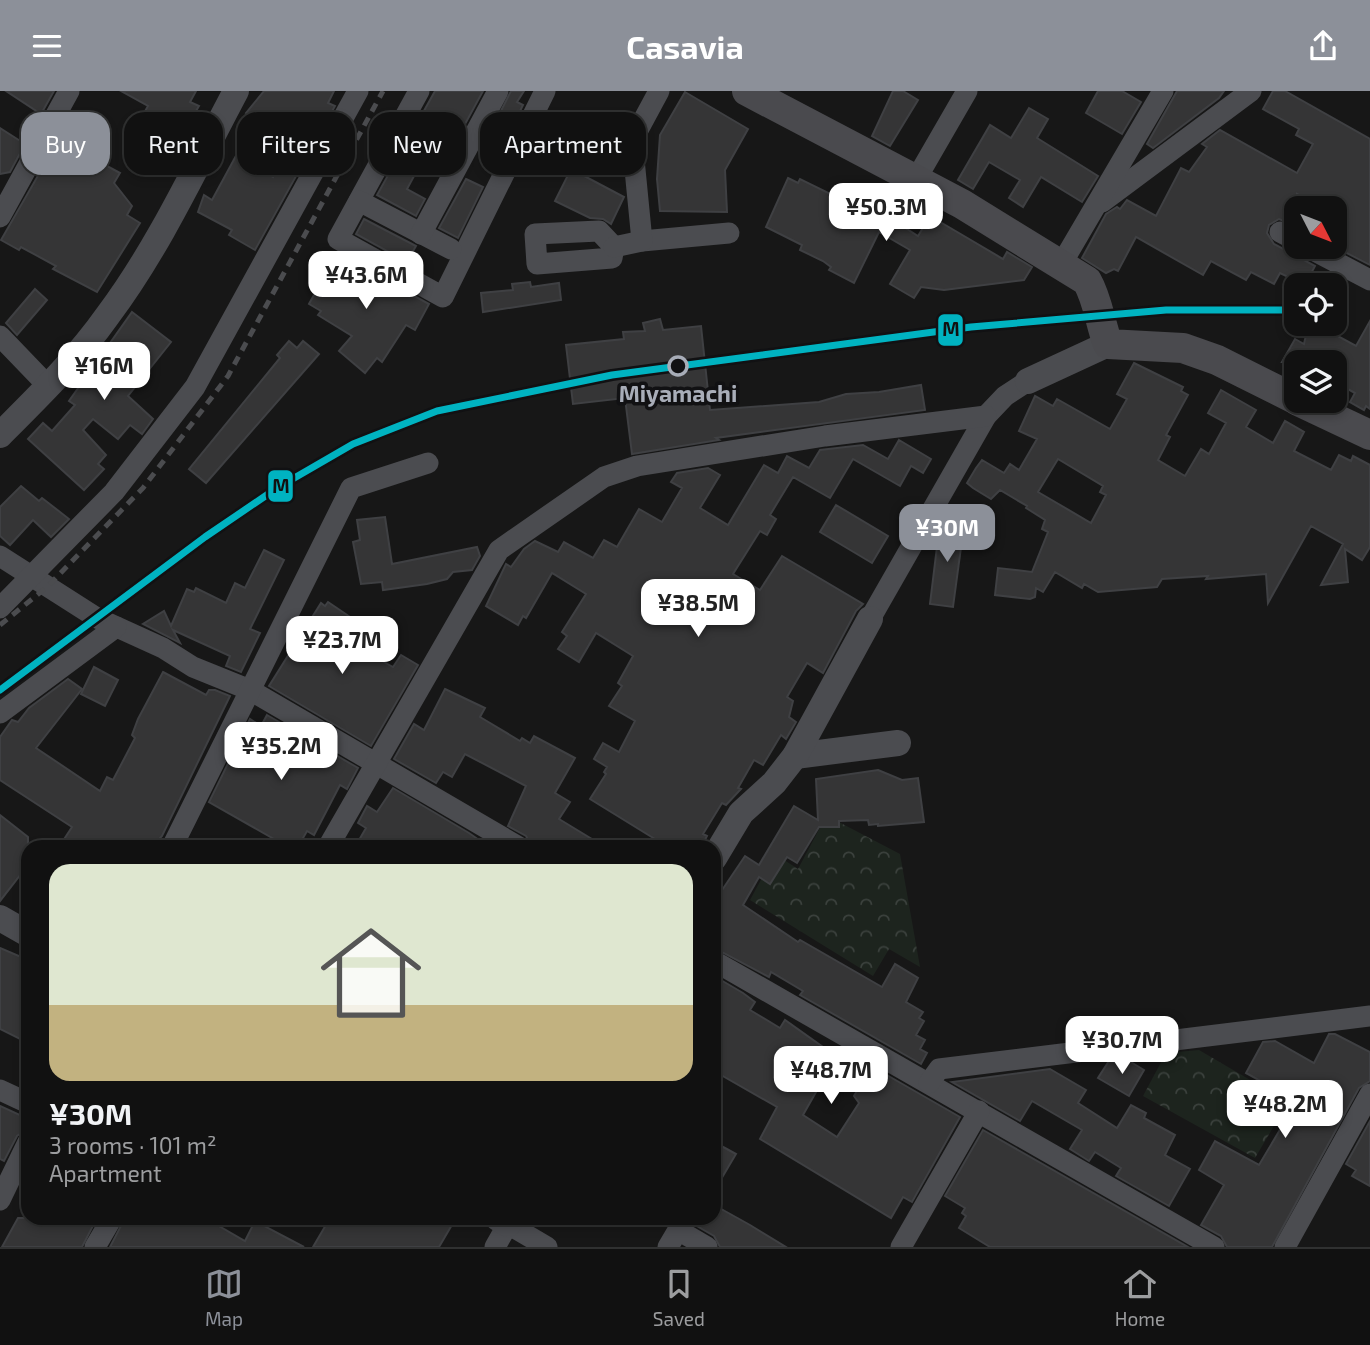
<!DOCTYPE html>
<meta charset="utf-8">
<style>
body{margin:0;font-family:"Exo 2",sans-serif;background:#1e1f1f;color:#f1f3f6;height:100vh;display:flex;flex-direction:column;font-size:26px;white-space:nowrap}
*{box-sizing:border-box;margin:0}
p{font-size:23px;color:#9c9d9f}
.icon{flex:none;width:38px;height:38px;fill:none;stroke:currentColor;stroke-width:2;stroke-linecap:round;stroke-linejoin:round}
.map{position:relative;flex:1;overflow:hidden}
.panel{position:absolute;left:21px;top:749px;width:700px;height:385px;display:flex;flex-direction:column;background:#111;border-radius:21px;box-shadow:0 4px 10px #0003,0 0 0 2px #303131}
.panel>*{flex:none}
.hud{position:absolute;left:21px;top:21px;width:700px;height:63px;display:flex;gap:14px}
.needle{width:46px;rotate:132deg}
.tools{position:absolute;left:1284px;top:105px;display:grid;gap:14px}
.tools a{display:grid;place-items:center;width:63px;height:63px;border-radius:14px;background:#111;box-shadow:0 4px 10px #0003,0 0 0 2px #303131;font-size:35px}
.price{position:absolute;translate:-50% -60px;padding:0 16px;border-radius:14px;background:#fff;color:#222;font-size:23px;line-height:46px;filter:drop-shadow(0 2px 4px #0008)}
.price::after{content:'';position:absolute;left:50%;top:42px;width:21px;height:16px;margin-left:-10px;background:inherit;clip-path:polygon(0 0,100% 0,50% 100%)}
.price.active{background:#8c9099;color:#fff}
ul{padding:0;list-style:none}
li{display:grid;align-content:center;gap:14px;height:371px;padding:0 28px}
li span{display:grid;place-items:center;height:217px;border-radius:21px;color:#555}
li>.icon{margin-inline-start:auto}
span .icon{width:126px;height:126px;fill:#fffc;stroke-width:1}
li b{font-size:30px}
.pill{padding:0 24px;border-radius:21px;background:#111;box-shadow:0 4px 10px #0003,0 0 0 2px #303131;font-size:24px;line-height:63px}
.pill.active{background:#8c9099;color:#fff}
header{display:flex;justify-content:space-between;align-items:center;height:91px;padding:0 28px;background:#8c9099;color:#fff;font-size:32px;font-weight:700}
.tab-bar{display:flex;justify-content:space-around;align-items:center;height:98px;border-top:2px solid #303131;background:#111;font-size:19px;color:#9c9d9f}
.tab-bar a{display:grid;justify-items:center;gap:4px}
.tab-bar .active{color:#8c9099}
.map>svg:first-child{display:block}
</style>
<header><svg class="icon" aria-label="menu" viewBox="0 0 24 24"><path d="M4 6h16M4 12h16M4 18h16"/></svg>Casavia<svg class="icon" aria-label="share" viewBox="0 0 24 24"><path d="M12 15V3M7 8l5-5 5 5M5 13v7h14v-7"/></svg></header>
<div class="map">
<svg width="1370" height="1156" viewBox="0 0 1370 1156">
<defs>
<pattern id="park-crowns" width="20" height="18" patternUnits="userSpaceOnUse" patternTransform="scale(1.75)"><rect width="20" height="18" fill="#1d241e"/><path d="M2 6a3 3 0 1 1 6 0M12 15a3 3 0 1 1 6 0" fill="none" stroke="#3b413d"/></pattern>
</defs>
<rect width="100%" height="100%" fill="#171717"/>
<g fill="url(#park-crowns)">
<polygon points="835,729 900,763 920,876 889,858 873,885 750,809 775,763 798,778 823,731"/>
<polygon points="1199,959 1288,1011 1255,1067 1143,1005 1166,962"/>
</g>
<g fill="#353536" stroke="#3f4043" stroke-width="2" fill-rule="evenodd">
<polygon points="6,0 54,0 41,23"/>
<polygon points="121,0 196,0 190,11 199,15 178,51 139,31 148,15"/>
<polygon points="264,0 334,0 328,12 335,15 255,159 229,144 232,139 198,121 204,104 212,109 237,63 273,86 289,56 246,22"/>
<polygon points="435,0 483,0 445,70 427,61 407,98 425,108 416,125 377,104"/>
<polygon points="511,0 524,0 517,11 523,14 497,68 480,61"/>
<polygon points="893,0 903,0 918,9 890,55 872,45"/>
<polygon points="1098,0 1122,0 1141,11 1122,43 1086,22"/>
<polygon points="1177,0 1224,0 1219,7 1153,57 1147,53"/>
<polygon points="1273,0 1285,0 1370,48 1370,174 1335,156 1348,130 1335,123 1335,117 1324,117 1297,103 1297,135 1279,128 1269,134 1267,142 1274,153 1315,175 1305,194 1280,182 1274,193 1251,181 1246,189 1211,170 1203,184 1136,146 1118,180 1114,178 1106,182 1082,167 1106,123 1117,116 1120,118 1127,109 1156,125 1181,77 1189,81 1207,56 1202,53 1220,39 1297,82 1313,53 1296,44 1299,38 1263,18"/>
<polygon points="685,1 748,38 725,79 727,121 660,120 657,88 660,44"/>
<polygon points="1029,17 1048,28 1037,47 1098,85 1082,111 1041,86 1023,116 1009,107 1020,89 989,71 973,98 958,89 990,34 1011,47"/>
<polygon points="0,37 25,53 10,81 0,83"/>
<polygon points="55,55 94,77 98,70 120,82 114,92 132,115 127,124 140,132 97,201 53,178 56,175 21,156 19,159 1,149"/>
<polygon points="571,78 624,106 611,133 603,128 590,127 555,110"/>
<polygon points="788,87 798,92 800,88 867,121 872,112 889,121 887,125 918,145 930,125 1003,168 1007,161 1032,176 1024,189 944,199 921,196 914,207 890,193 910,159 879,141 854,192 829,179 831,176 823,170 800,159 802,154 766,136"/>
<polygon points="466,88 483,96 458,147 439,137"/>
<polygon points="364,128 416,155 407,171 356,143"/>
<polygon points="337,163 429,213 415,239 406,234 382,271 377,267 365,282 339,260 352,245 318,224 321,220 309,213"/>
<polygon points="530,191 531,196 559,192 561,209 483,221 481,202 513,199 512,193"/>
<polygon points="35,198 47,209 17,244 6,232"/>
<polygon points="132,221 171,251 128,305 153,328 142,343 130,334 118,348 93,328 83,339 106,364 98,373 104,378 84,399 28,348 43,332 52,340 75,314 69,310"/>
<polygon points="660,228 663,239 701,235 710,319 819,311 846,303 879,301 921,294 925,319 716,347 719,349 632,363 625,307 573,313 566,254 624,248 623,241 645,240 643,232"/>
<polygon points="1370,230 1370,318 1366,315 1364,319 1350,311 1355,302 1335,291 1335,271 1282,271 1295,248 1304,253 1308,235 1323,237 1356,255"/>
<polygon points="289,250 297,257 303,250 319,263 206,392 189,378 280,267 277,264"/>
<path d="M1134,272L1183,296L1181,300L1188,304L1166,344L1170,346L1158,369L1185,385L1201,358L1209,363L1226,332L1208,322L1221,299L1256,319L1246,336L1273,352L1285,330L1304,341L1294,360L1331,379L1339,364L1351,370L1353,365L1370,374V456L1362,469L1345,458L1348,491L1321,494L1343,453L1311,435L1268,512L1266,483L1206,488L1208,485L1162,488L1157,496L1098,501L1084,493L1082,497L1055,481L1043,501L1036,497L1035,506L1030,508L995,504L998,477L1032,481L1048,441L1042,438L1045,429L1026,417L1027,415L1000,399L991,408L973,397L967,392L976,377L982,369L1004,382L1010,373L1019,379L1037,348L1019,340L1035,305L1053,315L1057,308L1110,338L1127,308L1117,303ZM1058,368L1103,395L1100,401L1106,404L1091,432L1038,401Z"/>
<polygon points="899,349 931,368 923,382 911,375 900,395 853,368 830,407 793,386 770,424 776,428 767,444 760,440 733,483 760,499 782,465 863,513 856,520 823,582 807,572 787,606 793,610 789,626 796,631 786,648 781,644 763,674 754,669 738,697 741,698 726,714 722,712 703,743 707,745 701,756 668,756 590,708 606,683 604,681 607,676 594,668 603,652 619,661 635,630 609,615 622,595 618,592 633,565 596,542 579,571 558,558 567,545 562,541 586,503 552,482 526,527 523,525 518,534 486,515 506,473 511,476 524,458 535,450 558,461 564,451 593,467 604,449 617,456 639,418 662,431 682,397 671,391 677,382 708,377 720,384 700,417 728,434 764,374 778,382 787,365 809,377 820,359 863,354 888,368"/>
<polygon points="21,395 39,410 42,407 69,428 51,446 33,429 10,454 0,445 0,416"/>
<polygon points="836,414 888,445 872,472 820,441"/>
<polygon points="385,426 392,473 477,456 480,465 472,479 453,481 447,488 427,493 383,499 382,491 361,493 353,451 360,449 357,429"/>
<polygon points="940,431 964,434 953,516 930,513"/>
<polygon points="264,459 284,469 250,538 260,542 241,581 226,575 230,565 173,539 180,552 143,533 164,520 171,535 187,498 194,501 196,497 226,512 235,492 245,497"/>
<polygon points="328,511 353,528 348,535 375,566 393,576 401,564 418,574 371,655 269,595 321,512 325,515"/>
<polygon points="94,576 118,589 105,615 81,603"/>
<polygon points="163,581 206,604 209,599 215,599 230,605 162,745 152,756 59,756 72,736 0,689 0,646 12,629 18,631 29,617 68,588 82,598 36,657 100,700 107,686 113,689 135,647 132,644 138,628"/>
<polygon points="445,598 485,617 480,626 520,650 522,647 530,652 534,645 575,667 555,702 570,711 559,728 605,756 532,756 526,745 508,735 526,695 465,663 452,686 443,681 436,692 394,668 414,633 424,639"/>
<polygon points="267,624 358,677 347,698 340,694 314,744 307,740 298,756 288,756 209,711 250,628 261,635"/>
<polygon points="878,679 902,689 918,687 924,731 878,735 878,733 869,734 868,729 839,730 839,736 819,736 797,772 787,766 770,793 759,786 743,814 798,851 800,849 882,896 895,873 918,887 906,911 923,921 919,927 924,930 916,944 925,949 920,958 927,962 921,973 800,904 803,900 771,881 769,886 714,857 714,811 745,765 759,774 794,715 818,729 816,688"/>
<polygon points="393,697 469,742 489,756 355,756 366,737 358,732 367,715 377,721"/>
<polygon points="0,724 28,746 28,774 0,810"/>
<polygon points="0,857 28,869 28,952 0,938"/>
<path d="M714,885L743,902L755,911L750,919L780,937L785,929L840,968L843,964L861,975L864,971L960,1026L912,1111L903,1106L891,1127L760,1048L777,1016L714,980ZM828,980L858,998L854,1005L859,1012L837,1046L803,1024Z"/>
<polygon points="1329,943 1335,943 1370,961 1370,990 1359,997 1272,1156 1227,1156 1221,1145 1201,1134 1224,1094 1199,1079 1215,1050 1259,1074 1297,1010 1246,982 1263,951 1275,950 1314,972"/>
<polygon points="1126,968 1144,979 1129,1005 1098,987 1109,970 1117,972"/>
<polygon points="1050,978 1086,999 1078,1012 1117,1037 1131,1014 1146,1022 1144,1027 1175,1044 1165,1064 1190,1078 1169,1115 1116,1085 1121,1077 1095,1061 1089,1070 1070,1058 1082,1039 1032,1010 1020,1030 952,991"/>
<polygon points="0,1015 22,1025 27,1038 17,1045 4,1070 0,1068"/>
<polygon points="1370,1030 1370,1095 1352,1085 1356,1079 1346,1073"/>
<polygon points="983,1039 1188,1156 990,1156 959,1137 966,1125 962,1122 965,1117 945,1105"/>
<polygon points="714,1051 736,1063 714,1100"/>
<polygon points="714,1114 750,1134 786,1156 720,1156 714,1145 683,1127 714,1127"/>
<polygon points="18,1127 97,1127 82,1156 2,1156"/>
<polygon points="125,1127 205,1127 245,1150 255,1130 304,1156 110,1156"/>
<polygon points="330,1127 456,1127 439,1156 313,1156"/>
</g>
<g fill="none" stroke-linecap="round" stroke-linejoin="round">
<g stroke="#4b4c50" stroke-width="21">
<polyline points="419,0 338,148 443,206 545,0"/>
<polyline points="915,90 967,0"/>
<polyline points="359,110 451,158"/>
<polyline points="1102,111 1251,0"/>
<polyline points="0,126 69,0"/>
<polygon points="599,140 614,156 612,167 537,173 535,143"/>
<polyline points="1280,141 1297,150"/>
<polyline points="421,143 498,0"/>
<polyline points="642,150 729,142"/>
<polyline points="614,156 642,150 633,58 638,39 659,0"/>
<polyline points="1307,156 1370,189"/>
<polyline points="1062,172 1163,0"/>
<polyline points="0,245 49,296"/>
<polyline points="0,465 97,527 163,557 193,576 250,599 519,756"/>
<polyline points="0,517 114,401 195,296 358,0"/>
<polyline points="870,528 986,325 1005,305 1028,290"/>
<polyline points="0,622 116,536"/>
<polyline points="172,756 351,397 428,372"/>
<polyline points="328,756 499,459 604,386 637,375 825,345 986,325"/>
<polyline points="714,870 1214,1156"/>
<polyline points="929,992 939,978 1370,925"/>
<polyline points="0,999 28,1012"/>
<polyline points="0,1109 28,1051"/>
<polyline points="95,1156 112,1127"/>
<polyline points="495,1156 508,1133 547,1156"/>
<polyline points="668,1156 678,1139 707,1156"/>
<polyline points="901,1156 979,1020"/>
<polyline points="1285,1156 1370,1003"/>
</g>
<g stroke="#4b4c50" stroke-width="26">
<polyline points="1028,290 1108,253"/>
<path d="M0,344C38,306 77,268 108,224C159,156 196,75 236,0"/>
<polyline points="795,665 898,652"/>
<polyline points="714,767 741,722 774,692 795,665 870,528"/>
<polyline points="0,827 28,843"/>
<polyline points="498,1127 508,1133 512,1127"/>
</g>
<g stroke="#4a4a4e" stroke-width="30">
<path d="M747,0L962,113L1087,190C1098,209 1100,232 1108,253L1183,257L1217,269L1297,309"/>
<polyline points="1298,310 1370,344"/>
</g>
<polyline stroke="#4b4c4f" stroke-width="5" stroke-dasharray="9 7" stroke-linecap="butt" points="0,534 47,496 143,397 228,285 383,0"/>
<g stroke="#111113" stroke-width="12">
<polyline id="rail-1" points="0,599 205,446 277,397 353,353 437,320 612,284 971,236 1166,219 1297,219"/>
</g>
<use href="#rail-1" stroke="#00b3c1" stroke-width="7"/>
</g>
<circle fill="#111113" stroke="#a8adb8" stroke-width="3.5" cx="678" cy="275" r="9"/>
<g text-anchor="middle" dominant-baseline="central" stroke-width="7" stroke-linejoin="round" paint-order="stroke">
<g font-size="23" font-weight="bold" fill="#a8adb8" stroke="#111113">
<text x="678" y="302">Miyamachi</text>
</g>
</g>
<g stroke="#111113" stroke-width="2.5">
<rect x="937" y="222" width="27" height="34" rx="7" fill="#00b3c1"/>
<rect x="267" y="378" width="27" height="34" rx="7" fill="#00b3c1"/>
</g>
<g font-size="19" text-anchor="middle" font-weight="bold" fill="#111">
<text x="951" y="245">M</text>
<text x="281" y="402">M</text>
</g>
</svg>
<div class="tools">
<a><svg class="needle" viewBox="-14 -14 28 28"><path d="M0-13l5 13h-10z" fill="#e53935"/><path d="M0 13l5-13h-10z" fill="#9c9d9f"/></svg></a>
<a><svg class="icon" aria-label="locate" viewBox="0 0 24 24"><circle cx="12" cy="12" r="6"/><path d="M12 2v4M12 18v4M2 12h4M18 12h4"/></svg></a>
<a><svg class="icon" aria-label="layers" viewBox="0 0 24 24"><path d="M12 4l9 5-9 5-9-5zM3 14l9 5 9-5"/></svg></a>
</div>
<b class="price" style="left:886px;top:152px">¥50.3M</b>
<b class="price" style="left:366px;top:220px">¥43.6M</b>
<b class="price" style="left:104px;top:311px">¥16M</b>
<b class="price active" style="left:947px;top:473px">¥30M</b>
<b class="price" style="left:698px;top:548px">¥38.5M</b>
<b class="price" style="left:342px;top:585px">¥23.7M</b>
<b class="price" style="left:281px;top:691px">¥35.2M</b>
<b class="price" style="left:1122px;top:985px">¥30.7M</b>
<b class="price" style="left:831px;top:1015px">¥48.7M</b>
<b class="price" style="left:1285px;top:1049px">¥48.2M</b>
<div class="hud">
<a class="pill active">Buy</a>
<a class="pill">Rent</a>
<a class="pill">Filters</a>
<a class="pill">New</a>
<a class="pill">Apartment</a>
</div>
<section class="panel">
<ul>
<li><span style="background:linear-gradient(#dfe7d0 65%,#c2b280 0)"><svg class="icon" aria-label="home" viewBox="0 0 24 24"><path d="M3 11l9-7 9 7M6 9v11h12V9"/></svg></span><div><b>¥30M</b><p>3 rooms · 101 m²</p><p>Apartment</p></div></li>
</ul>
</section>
</div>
<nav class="tab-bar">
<a class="active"><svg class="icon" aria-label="map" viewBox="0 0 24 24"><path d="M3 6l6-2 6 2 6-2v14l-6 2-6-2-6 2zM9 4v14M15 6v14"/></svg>Map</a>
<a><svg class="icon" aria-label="saved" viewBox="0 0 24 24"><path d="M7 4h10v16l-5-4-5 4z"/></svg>Saved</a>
<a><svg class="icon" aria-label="home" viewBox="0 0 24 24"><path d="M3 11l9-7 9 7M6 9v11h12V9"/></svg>Home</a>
</nav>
